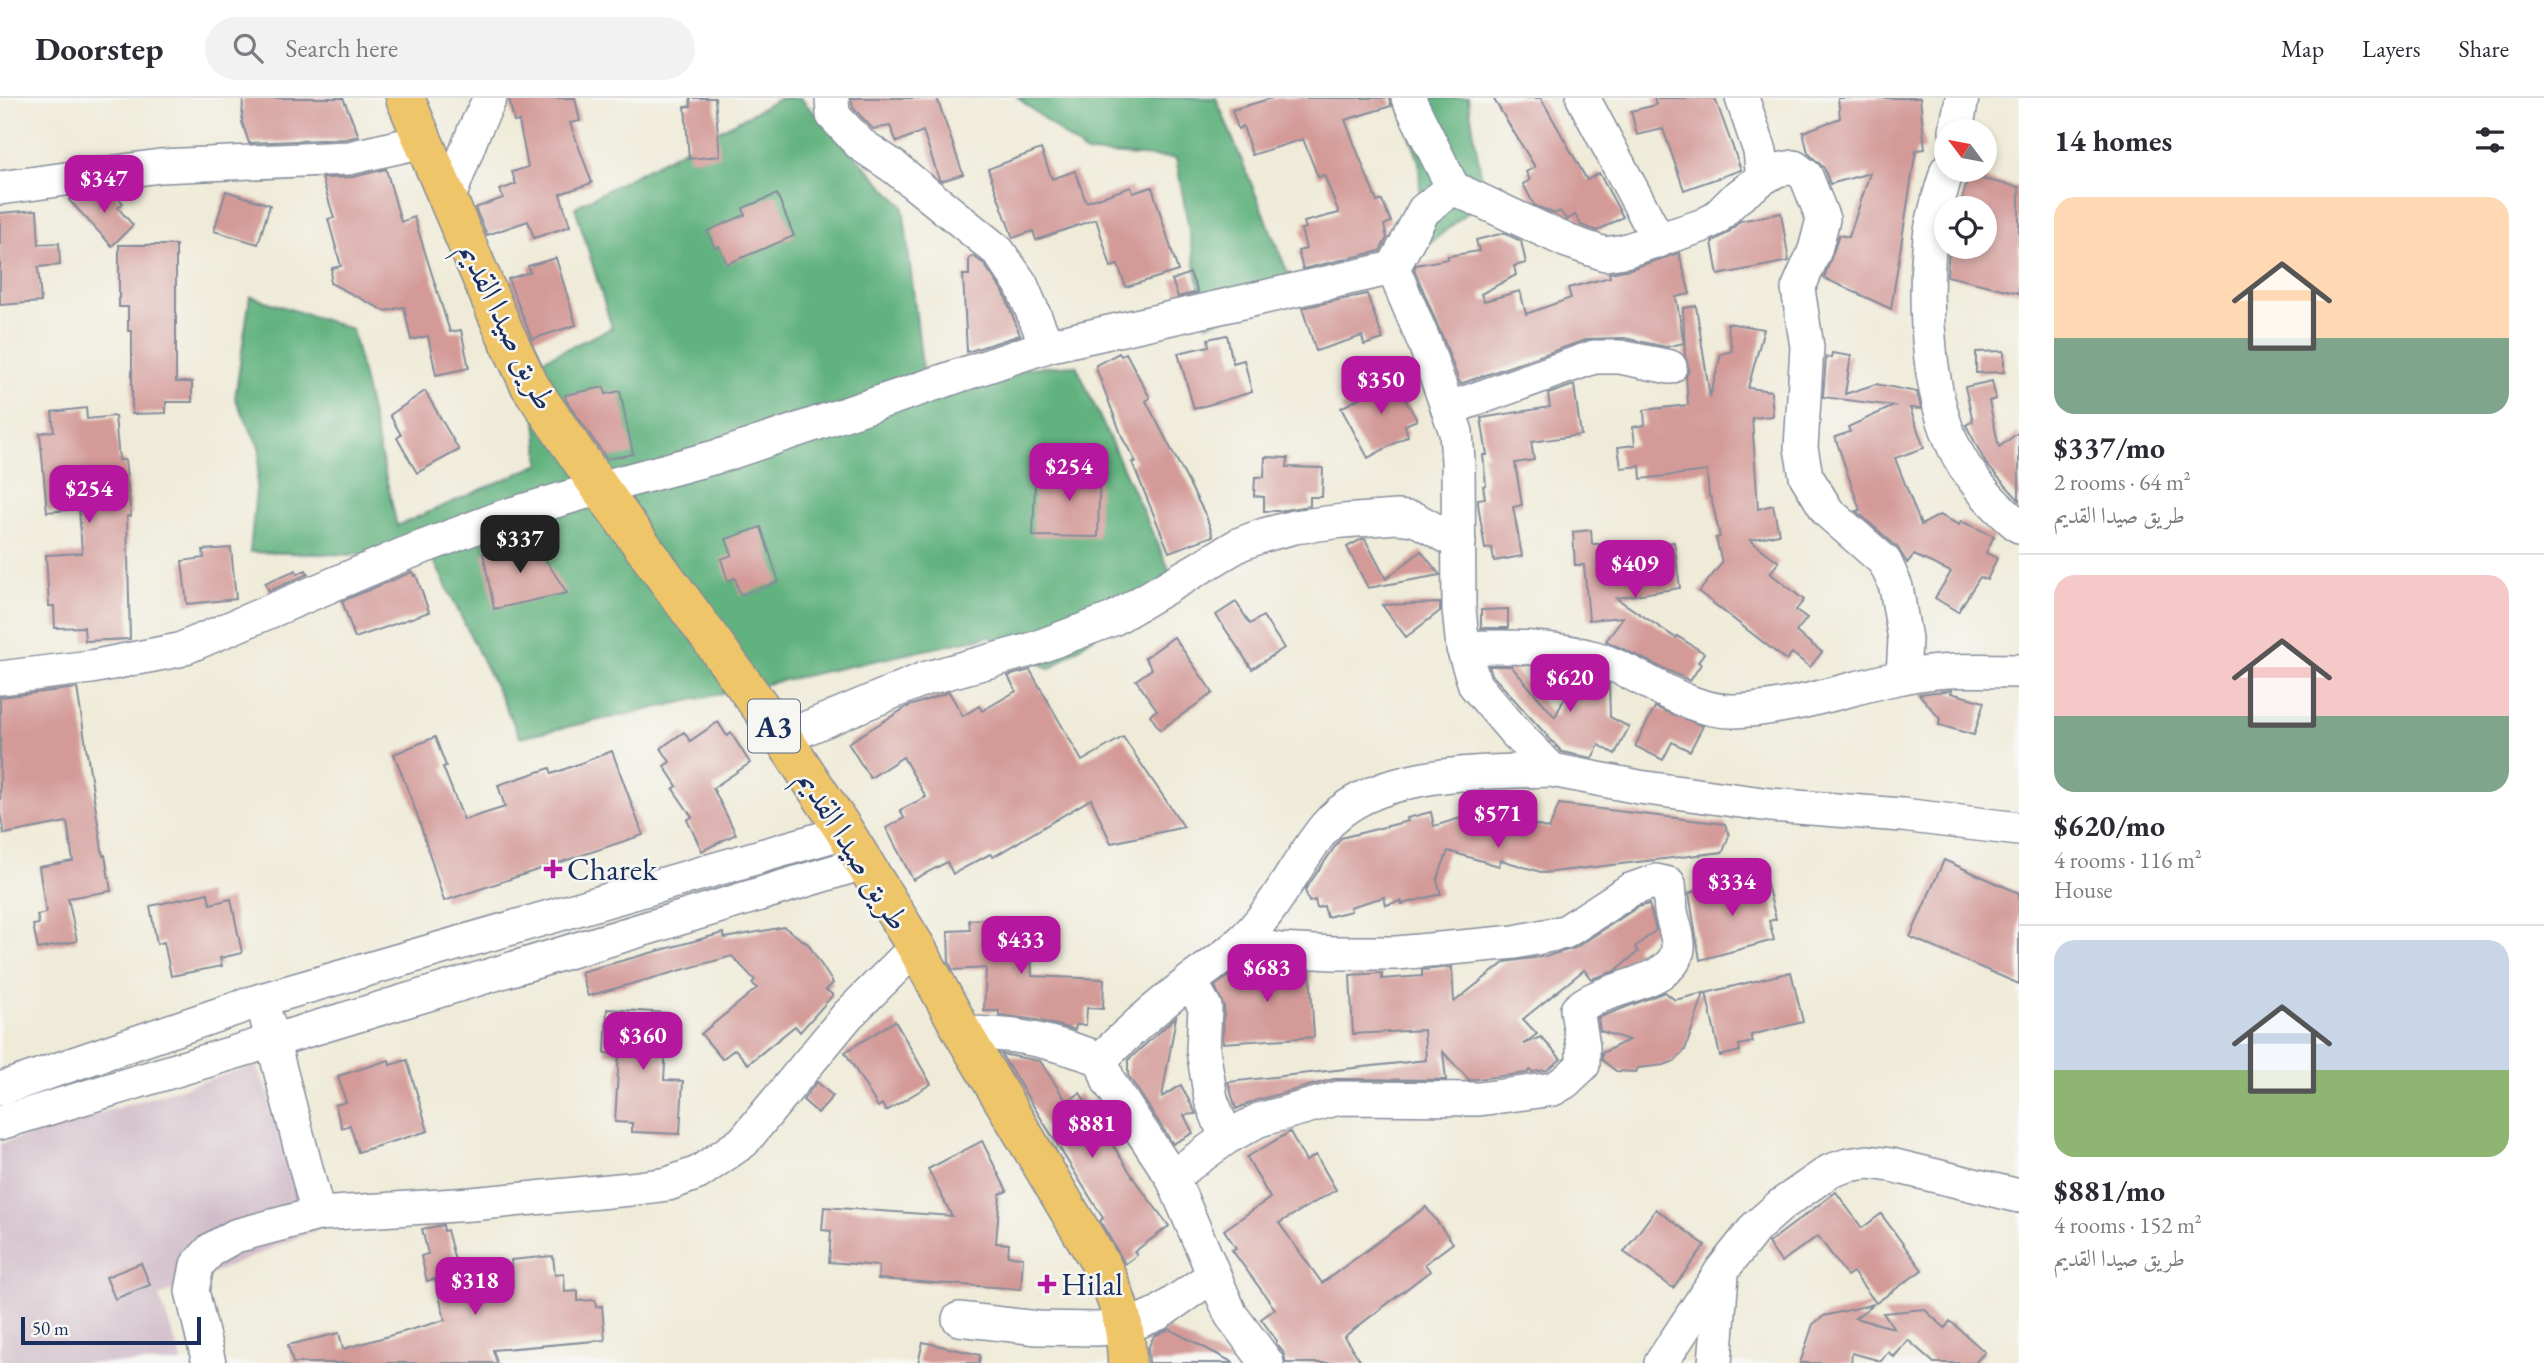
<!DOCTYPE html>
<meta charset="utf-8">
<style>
body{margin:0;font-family:"EB Garamond",Amiri,serif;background:#f2f2f3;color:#2b2b33;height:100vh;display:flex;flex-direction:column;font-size:26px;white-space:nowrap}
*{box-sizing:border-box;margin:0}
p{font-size:23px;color:#7c7c81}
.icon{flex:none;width:38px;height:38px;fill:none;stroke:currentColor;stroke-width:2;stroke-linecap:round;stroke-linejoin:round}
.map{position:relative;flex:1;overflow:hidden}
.drawer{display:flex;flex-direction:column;background:#fff;width:525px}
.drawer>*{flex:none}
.needle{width:46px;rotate:302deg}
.controls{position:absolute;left:1934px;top:21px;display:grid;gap:14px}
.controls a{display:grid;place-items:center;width:63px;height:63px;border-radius:50%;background:#fff;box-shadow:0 4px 10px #0003;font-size:35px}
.scale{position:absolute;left:21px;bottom:18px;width:180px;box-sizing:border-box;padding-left:7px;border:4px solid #1b2f5e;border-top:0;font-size:19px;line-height:24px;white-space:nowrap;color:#1b2f5e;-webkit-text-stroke:5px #f6f6f2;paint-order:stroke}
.price{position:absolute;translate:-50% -60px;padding:0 16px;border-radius:14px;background:#b5179e;color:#fff;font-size:23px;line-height:46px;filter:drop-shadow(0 2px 4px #0008)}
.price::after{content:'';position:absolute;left:50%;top:42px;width:21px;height:16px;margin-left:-10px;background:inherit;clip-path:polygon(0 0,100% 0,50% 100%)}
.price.active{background:#222;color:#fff}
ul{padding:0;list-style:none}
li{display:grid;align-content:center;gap:14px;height:371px;padding:0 35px}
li+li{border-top:2px solid #e1e1e2}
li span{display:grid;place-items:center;height:217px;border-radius:21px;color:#555}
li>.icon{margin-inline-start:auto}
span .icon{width:126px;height:126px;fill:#fffc;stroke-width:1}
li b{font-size:30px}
h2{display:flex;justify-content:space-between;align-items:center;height:84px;padding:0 35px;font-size:30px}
header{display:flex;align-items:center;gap:42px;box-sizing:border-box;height:98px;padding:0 35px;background:#fff;border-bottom:2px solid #e1e1e2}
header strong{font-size:33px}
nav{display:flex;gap:38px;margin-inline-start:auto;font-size:24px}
.search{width:490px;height:63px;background:#f2f2f3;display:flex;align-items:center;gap:18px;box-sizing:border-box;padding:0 24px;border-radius:38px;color:#7c7c81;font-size:26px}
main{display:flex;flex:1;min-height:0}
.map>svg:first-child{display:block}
</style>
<header>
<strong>Doorstep</strong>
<div class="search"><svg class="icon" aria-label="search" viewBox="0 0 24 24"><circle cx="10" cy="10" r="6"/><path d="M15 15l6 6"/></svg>Search here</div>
<nav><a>Map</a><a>Layers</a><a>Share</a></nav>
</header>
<main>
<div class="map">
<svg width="2019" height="1265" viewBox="0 0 2019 1265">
<rect width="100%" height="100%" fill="#f6f6f2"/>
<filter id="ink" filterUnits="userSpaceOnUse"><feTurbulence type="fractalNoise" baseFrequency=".0143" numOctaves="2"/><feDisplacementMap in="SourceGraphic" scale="14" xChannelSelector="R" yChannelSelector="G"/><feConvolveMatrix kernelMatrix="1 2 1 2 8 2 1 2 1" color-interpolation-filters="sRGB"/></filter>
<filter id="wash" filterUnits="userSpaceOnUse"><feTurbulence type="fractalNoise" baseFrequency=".00686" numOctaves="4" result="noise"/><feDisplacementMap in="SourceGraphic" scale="28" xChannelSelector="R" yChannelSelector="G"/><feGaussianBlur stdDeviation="1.57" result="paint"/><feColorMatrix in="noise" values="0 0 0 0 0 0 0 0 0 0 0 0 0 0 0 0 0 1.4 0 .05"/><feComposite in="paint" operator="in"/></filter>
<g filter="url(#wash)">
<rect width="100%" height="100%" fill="#efebd8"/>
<polygon fill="#d1bdc9" points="256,967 325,1128 159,1198 183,1265 0,1265 0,1046"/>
<g fill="#62b27f" stroke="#3e706e" stroke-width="2">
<polygon points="781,0 800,0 903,108 923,276 1076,267 1173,480 1050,571 990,538 520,639 432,459 250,454 260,351 235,300 250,198 352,231 397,428 540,366 531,267 612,230 575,109"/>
<polygon points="1018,0 1216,0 1292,185 1422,151 1419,64 1397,0 1468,0 1483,89 1481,103 1409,163 1206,226 1176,60 1086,55"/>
</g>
<g id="blocks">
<g fill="#d39a97">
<polygon points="243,0 343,0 359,38 346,41 249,45 242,24"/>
<polygon points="509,0 575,0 580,23 570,25 592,85 560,96 570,128 534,140 528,123 487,137 475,110 503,100 500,92 516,86 512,74 528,69 519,23 514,24"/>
<polygon points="690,0 715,0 720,58 689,61 685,9 691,8"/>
<polygon points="851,0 937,0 963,76 942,83 939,81 923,33 897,44 890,28 873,31 853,10"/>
<polygon points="1272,0 1389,0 1391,8 1345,22 1377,104 1382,102 1391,124 1384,127 1387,140 1380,153 1303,171 1298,153 1306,151 1301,131 1306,130 1304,124 1339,115 1324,77 1318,79 1303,41 1252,57 1243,28 1238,31 1232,12"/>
<polygon points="1493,0 1541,0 1587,82 1599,75 1623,119 1597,133 1581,127 1575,117 1567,122 1560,113 1555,116 1534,107 1523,86 1530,82 1526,74 1535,69"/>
<polygon points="1654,0 1715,0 1741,72 1684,92 1663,31 1637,37 1631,13 1656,7"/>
<polygon points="1838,0 1920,0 1925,51 1916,52 1891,211 1824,180 1839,137 1849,139 1870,75 1830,86 1824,70 1808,55 1803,34 1840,20"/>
<polygon points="1041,51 1052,81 1075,73 1086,104 1131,89 1133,95 1152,89 1178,173 1126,189 1118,167 1111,169 1096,121 1036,142 1033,133 1013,140 988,71"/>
<polygon points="386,71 401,124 414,119 450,234 461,232 469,270 436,277 428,238 411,242 404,209 385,213 330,185 332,170 341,168 328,121 334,120 322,80 353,79"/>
<polygon points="1968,78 2019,89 2019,195 1947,178 1949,149 1984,149 1984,110 1960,110"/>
<polygon points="226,93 270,107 258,146 214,133"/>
<polygon points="113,94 123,105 118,110 133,127 112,148 69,102 72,100"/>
<polygon points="777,96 794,138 727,166 719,148 715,150 707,133 745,117 743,110"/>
<polygon points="37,112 39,146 59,145 60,167 38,169 41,204 0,207 0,115"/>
<polygon points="1781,115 1789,163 1718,177 1712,144 1728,135 1740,123"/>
<polygon points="1504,135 1521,143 1526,165 1514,168 1516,177 1481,196 1484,203 1520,193 1526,216 1571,200 1568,190 1610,179 1609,175 1630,171 1679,155 1690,196 1676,199 1684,245 1666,249 1624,240 1588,241 1460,286 1443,240 1414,171 1416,167 1448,161 1448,158 1479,153 1476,142"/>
<polygon points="119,147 176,147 176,284 192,284 192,304 166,304 166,315 132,316 132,233 128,233 128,209 119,209"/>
<polygon points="973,158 984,166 1004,195 1020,237 967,254 963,177 969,177 969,161"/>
<polygon points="556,160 576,227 532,241 508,181 530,174 528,168"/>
<polygon points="1190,175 1198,194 1178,199 1172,182"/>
<polygon points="1367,196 1383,241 1364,247 1362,238 1316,253 1302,210"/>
<polygon points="1696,208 1710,299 1721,256 1732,253 1727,225 1764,231 1748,290 1771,293 1773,318 1752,320 1758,411 1773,407 1779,436 1750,442 1779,464 1770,475 1804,502 1796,512 1807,520 1796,534 1822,554 1810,569 1792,555 1786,562 1699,494 1722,465 1716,440 1720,439 1711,399 1709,399 1707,373 1641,381 1640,368 1621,370 1618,349 1635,347 1633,329 1645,327 1644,312 1688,307 1686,278 1689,272 1685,258 1683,210"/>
<polygon points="1227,237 1233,265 1244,262 1252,294 1194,311 1178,255 1209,248 1208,241"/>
<polygon points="2004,253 2004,274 1976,275 1976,254"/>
<polygon points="1119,255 1121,258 1126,255 1150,300 1146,303 1206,418 1213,438 1169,454 1132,364 1136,364 1123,341 1096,270 1096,267"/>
<polygon points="1832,255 1851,258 1845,296 1876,286 1917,294 1921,311 1910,310 1924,350 1895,360 1921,427 1940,417 1959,427 1961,423 1994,438 1986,455 1997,460 1987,482 1980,479 1958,514 1935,500 1951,474 1914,457 1907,465 1898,450 1856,413 1860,412 1835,339 1850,334 1848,329 1894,308 1823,299 1826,259 1831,260"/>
<polygon points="1402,277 1413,296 1405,301 1417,322 1405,327 1408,338 1368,360 1341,310"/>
<polygon points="1992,283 1996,301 1989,303 1999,349 2019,334 2019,402 1986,366 1966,327 1973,323 1965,289"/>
<polygon points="1574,287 1581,337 1531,344 1534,362 1515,365 1522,407 1513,409 1522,458 1494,463 1492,450 1485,451 1478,406 1478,401 1485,400 1483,388 1486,387 1483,357 1487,357 1481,320 1550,309 1548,296"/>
<polygon points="604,289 606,296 620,293 633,356 607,361 566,302 565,297"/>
<polygon points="425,293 459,352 417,375 397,340 401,337 390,317"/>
<polygon points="86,310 87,321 115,318 119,362 125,362 131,418 127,418 130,541 85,543 84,529 55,530 54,508 49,508 46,457 82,455 79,411 47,414 40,335 54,333 52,314"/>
<polygon points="1265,359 1288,360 1287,369 1323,370 1322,399 1310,399 1310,408 1278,413 1264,413 1264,399 1254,398 1255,379 1264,379"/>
<polygon points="1066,363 1100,364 1098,439 1033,438 1035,383 1066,384"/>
<polygon points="761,429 779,484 740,497 735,480 728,483 721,461 732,457 726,441"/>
<polygon points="1591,432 1592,446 1599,446 1600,455 1674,444 1680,490 1616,500 1676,540 1677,538 1704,555 1698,564 1701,566 1690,583 1606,543 1623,519 1589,522 1584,467 1575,467 1573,434"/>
<polygon points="531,439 567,495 494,511 483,455"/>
<polygon points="1362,441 1365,441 1386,481 1421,453 1440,477 1368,490 1347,449"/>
<polygon points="231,450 236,501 187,506 182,463 204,460 203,452"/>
<polygon points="296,472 297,476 306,472 308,476 269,493 265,485"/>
<polygon points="412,474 414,478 416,477 429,514 355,540 342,503"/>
<polygon points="1236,504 1250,526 1263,518 1284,550 1252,571 1216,517"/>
<polygon points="1440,505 1440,513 1406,539 1382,507"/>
<polygon points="1508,511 1508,530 1481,530 1481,512"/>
<polygon points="1174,539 1213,595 1160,632 1150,617 1157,612 1136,582 1152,571 1145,560"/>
<polygon points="1489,568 1511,568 1555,619 1577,575 1605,584 1609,586 1610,619 1629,629 1615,656 1599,647 1592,660 1562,654 1492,577"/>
<polygon points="1030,572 1082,663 1123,639 1184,729 1111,745 1091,701 993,759 990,756 953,776 947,764 913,782 886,730 904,720 900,712 926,699 903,659 870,680 848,645 907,609 949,594 963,618 979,608 982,613 1016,593 1008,578"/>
<polygon points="77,590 103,758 105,757 111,793 68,800 77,843 38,851 33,827 39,826 37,817 46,815 39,769 73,763 67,724 4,736 0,716 0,599"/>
<polygon points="1952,592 1951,595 1984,604 1974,637 1939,627 1940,621 1919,596"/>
<polygon points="1655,609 1703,628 1690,653 1672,644 1663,662 1635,648"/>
<polygon points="718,624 727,638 731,635 750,665 713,690 736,736 702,753 687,722 692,719 673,691 677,688 664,668 670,664 661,650 684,634 690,643"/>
<polygon points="435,639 446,668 443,669 464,722 505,709 498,687 550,670 552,676 612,653 643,737 444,803 417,716 394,656"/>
<polygon points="1497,702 1517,709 1514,720 1549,731 1559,706 1725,726 1729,737 1723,754 1544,775 1501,762 1499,768 1448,753 1437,782 1441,796 1402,806 1401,803 1386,807 1384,799 1350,809 1351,813 1327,819 1324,808 1317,810 1315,802 1309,804 1305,792 1341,740 1408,723 1407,720 1431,714 1434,728 1461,720 1465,707 1492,716"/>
<polygon points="1944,762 2019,795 2019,886 1910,839"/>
<polygon points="1752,781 1753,787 1766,783 1776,821 1769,823 1774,842 1700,862 1689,795 1712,788 1710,793"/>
<polygon points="208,795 210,806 231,801 242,855 220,860 222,868 171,878 164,844 157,846 150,808"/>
<polygon points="1649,806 1656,832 1635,849 1638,854 1615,873 1591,881 1584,872 1523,921 1537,936 1524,946 1541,939 1561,961 1547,972 1532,974 1530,972 1527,975 1469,982 1443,954 1446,982 1334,981 1254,1003 1236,1011 1228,984 1426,962 1424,932 1353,936 1350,877 1382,875 1382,881 1422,878 1422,872 1452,869 1454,904 1505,864 1547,858 1575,850 1638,809"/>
<polygon points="1004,820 1004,832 1030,830 1032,878 1104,881 1103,911 1087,910 1086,927 1076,927 1075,932 1037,922 999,917 999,913 984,913 986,870 953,872 949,864 948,833 970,832 969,822"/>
<polygon points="784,829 808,846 833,885 826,892 833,897 800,934 795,928 748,966 735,951 722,961 701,936 757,890 752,885 755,882 732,858 588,898 581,874 723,835 725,840"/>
<polygon points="1254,867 1310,873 1314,939 1223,945 1224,909 1215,888 1243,868"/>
<polygon points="1791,874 1803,924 1751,937 1753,944 1739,947 1740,953 1720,958 1706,895"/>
<polygon points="1665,894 1675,902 1704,895 1685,952 1675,963 1664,967 1638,970 1636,974 1616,973 1602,962 1602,955 1629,942 1600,933 1598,920"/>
<polygon points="607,911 668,915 664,982 683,983 680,1036 632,1034 632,1025 615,1024 619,956 605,955"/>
<polygon points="1176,919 1162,999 1181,987 1196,1016 1184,1017 1193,1035 1173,1046 1128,977 1128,962"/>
<polygon points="895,923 931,986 886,1013 882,1006 878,1009 845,954"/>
<polygon points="1001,956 1040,963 1067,1004 1080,995 1136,1084 1169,1128 1134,1154 1137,1157 1125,1166 1100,1123 1103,1120"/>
<polygon points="389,962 390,967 407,962 428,1033 358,1054 350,1027 342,1030 335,1007 346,1004 338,978"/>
<polygon points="817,984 833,998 818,1015 803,1002"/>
<polygon points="1290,1034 1306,1063 1316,1057 1336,1092 1279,1125 1322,1185 1426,1109 1453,1145 1425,1166 1430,1173 1344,1239 1362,1265 1286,1265 1283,1254 1276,1245 1277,1243 1261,1221 1275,1211 1232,1152 1236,1150 1224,1132 1270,1100 1247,1059"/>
<polygon points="982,1043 1007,1093 1000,1096 996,1145 1009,1146 1008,1158 1023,1159 1021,1191 878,1181 879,1168 829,1164 831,1133 822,1132 824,1109 952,1118 928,1071"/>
<polygon points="1836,1094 1862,1130 1881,1116 1922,1172 1876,1205 1853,1174 1847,1178 1818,1138 1781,1164 1768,1145"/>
<polygon points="1656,1111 1705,1147 1673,1190 1624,1154"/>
<polygon points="443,1127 444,1133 447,1132 459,1178 466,1176 470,1191 513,1188 511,1162 553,1158 555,1177 564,1176 565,1194 578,1193 578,1203 595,1202 596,1209 602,1208 605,1242 493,1252 497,1265 293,1265 288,1247 339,1235 343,1251 445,1222 435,1181 427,1183 421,1158 428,1156 422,1131"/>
<polygon points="141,1165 150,1187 115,1201 106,1179"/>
<polygon points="1874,1206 1855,1220 1894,1230 1883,1215 1924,1211 1945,1230 1950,1223 1985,1254 1975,1265 1934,1265 1908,1242 1894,1259 1888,1254 1881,1263 1852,1255 1851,1265 1800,1265 1813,1226 1824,1218"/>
<polygon points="1169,1231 1234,1265 1149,1265 1148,1250 1154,1238"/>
<polygon points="923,1244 980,1257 979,1265 918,1265"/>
</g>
</g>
</g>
<g filter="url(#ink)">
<use href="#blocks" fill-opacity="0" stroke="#858d9b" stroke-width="2"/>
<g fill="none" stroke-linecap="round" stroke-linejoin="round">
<g stroke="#858d9b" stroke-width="36">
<g id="minor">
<polyline points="832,0 833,17 860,46 894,69 998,153 1021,186 1047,248"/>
<polyline points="1583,0 1659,143"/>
<polyline points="1742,0 1760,53 1763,80"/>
<polyline points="1956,33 1962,0"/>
<path d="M1947,72C1941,94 1933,117 1930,139C1923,207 1927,311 1965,369C1980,392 1998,411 2019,428"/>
<polyline points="0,90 160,68 349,60 424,43"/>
<polyline points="1453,90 1567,143 1605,156 1624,153 1701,128 1715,121 1735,101 1763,80 1777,72 1794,69 1806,78 1823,121 1815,152 1798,191 1807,249 1801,350 1806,378 1828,414 1885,464 1896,489 1905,541 1903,579"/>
<polyline points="448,102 474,33 490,0"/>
<polyline points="1393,170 1425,246 1456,334 1458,363 1459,511 1463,550 1475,587 1515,634 1552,672 1639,689 1770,707 1902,717 2019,731"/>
<polyline points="1448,311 1594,259 1620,259 1670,269"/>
<path d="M1463,550C1507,548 1552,548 1595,560C1642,574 1684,614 1734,613C1788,612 1849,590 1902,579C1941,571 1980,572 2019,573"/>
<polyline points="0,580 91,569 179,552 402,457 505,418 600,390 723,357 1047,248 1393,170 1424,112 1453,90 1408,0"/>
<polyline points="783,640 924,581 1030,552 1113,521 1240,446 1264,437 1294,429 1343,423 1397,419 1415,421 1459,445"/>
<polyline points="1190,883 1205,909 1203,952 1211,1001 1226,1040"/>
<polyline points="267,922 318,1116"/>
<path d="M963,935C1019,935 1049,943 1101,961"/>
<path d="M1101,961C1129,933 1158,908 1189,884C1206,871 1225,859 1240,845C1276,812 1295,766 1325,729C1370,672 1485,674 1552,672"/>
<polyline points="1101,961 1109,984 1172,1079 1231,1217 1267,1265"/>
<polyline points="0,991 261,902 845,734"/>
<polyline points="0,1025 863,765"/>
<path d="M1172,1079L1226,1040L1259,1022L1339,1000L1479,1001L1553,991L1565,984L1583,967V948L1577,912C1599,888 1675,888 1678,850C1679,838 1673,825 1671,813C1670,804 1670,795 1669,786L1656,783L1630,792L1565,834L1515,844L1397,855H1334L1280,852L1240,845"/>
<polyline points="959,1221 1038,1230 1096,1231 1125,1229 1159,1215 1214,1177"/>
<polyline points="209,1265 192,1193 197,1167 212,1151 235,1138 318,1116 471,1106 630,1091 668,1086 698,1075 743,1044 847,918 916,849"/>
<polyline points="1661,1265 1722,1172 1756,1129 1781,1107 1830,1073 1848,1067 1868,1064 1891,1067 2019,1098"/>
<polyline points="1715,1265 1722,1177"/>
</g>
</g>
<g stroke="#858d9b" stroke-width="41">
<path id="highway" d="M405,0L504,233L530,288L600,390L783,640L845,734L916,849L963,935L1103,1170C1119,1204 1126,1227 1127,1265"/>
</g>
<use href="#minor" stroke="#fff" stroke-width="33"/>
<use href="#highway" stroke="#eec569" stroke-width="38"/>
</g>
</g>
<g fill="#b5179e" stroke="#f6f6f2" stroke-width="2.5">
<path d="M549.5 760.5h7v7h7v7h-7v7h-7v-7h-7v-7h7z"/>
<path d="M1043.5 1175.5h7v7h7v7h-7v7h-7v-7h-7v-7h7z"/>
</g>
<g text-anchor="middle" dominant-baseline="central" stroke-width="5" stroke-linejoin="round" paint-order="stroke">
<rect fill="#f6f6f2" stroke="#5d6b8a" stroke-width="2" x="748" y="601.5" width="52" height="53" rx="5"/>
<g font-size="30" font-weight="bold" fill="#1b2f5e">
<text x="774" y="628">A3</text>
</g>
<g font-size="32" fill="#1b2f5e" stroke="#f6f6f2">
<text transform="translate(508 228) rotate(64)">طريق صيدا القديم</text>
<text transform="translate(854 752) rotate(58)">طريق صيدا القديم</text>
</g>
<g font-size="32" fill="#1b2f5e" stroke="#f6f6f2" text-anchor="start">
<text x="567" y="771">Charek</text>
<text x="1061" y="1186">Hilal</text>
</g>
</g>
</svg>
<div class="controls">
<a><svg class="needle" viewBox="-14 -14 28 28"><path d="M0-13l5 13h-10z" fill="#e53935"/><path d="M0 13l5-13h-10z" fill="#7c7c81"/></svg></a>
<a><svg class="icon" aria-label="locate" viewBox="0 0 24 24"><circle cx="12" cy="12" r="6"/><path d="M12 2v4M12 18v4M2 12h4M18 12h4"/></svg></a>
</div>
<div class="scale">50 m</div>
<b class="price" style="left:104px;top:117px">$347</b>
<b class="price" style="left:1381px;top:318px">$350</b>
<b class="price" style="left:1069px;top:405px">$254</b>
<b class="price" style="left:89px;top:427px">$254</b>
<b class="price active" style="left:520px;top:477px">$337</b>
<b class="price" style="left:1635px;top:502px">$409</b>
<b class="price" style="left:1570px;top:616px">$620</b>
<b class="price" style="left:1498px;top:752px">$571</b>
<b class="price" style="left:1732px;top:820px">$334</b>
<b class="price" style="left:1021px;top:878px">$433</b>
<b class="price" style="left:1267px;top:906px">$683</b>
<b class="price" style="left:643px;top:974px">$360</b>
<b class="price" style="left:1092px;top:1062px">$881</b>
<b class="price" style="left:475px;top:1219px">$318</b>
</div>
<section class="drawer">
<h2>14 homes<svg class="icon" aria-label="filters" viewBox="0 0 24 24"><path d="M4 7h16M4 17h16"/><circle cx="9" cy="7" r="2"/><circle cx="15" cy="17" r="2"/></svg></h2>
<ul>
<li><span style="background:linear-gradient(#ffd9b3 65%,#7fa58c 0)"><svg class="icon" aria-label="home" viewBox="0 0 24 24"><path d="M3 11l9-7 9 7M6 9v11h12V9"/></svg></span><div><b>$337/mo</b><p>2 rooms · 64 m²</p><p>طريق صيدا القديم</p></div></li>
<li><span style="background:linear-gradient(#f6c9c9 65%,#7fa58c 0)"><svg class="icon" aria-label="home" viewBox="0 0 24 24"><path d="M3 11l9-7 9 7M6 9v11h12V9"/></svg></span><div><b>$620/mo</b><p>4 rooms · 116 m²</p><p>House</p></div></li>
<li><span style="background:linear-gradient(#c9d6e8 60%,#8fb573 0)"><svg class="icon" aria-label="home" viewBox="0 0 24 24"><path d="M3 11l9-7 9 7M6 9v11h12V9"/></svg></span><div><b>$881/mo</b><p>4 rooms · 152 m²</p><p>طريق صيدا القديم</p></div></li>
</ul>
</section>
</main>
